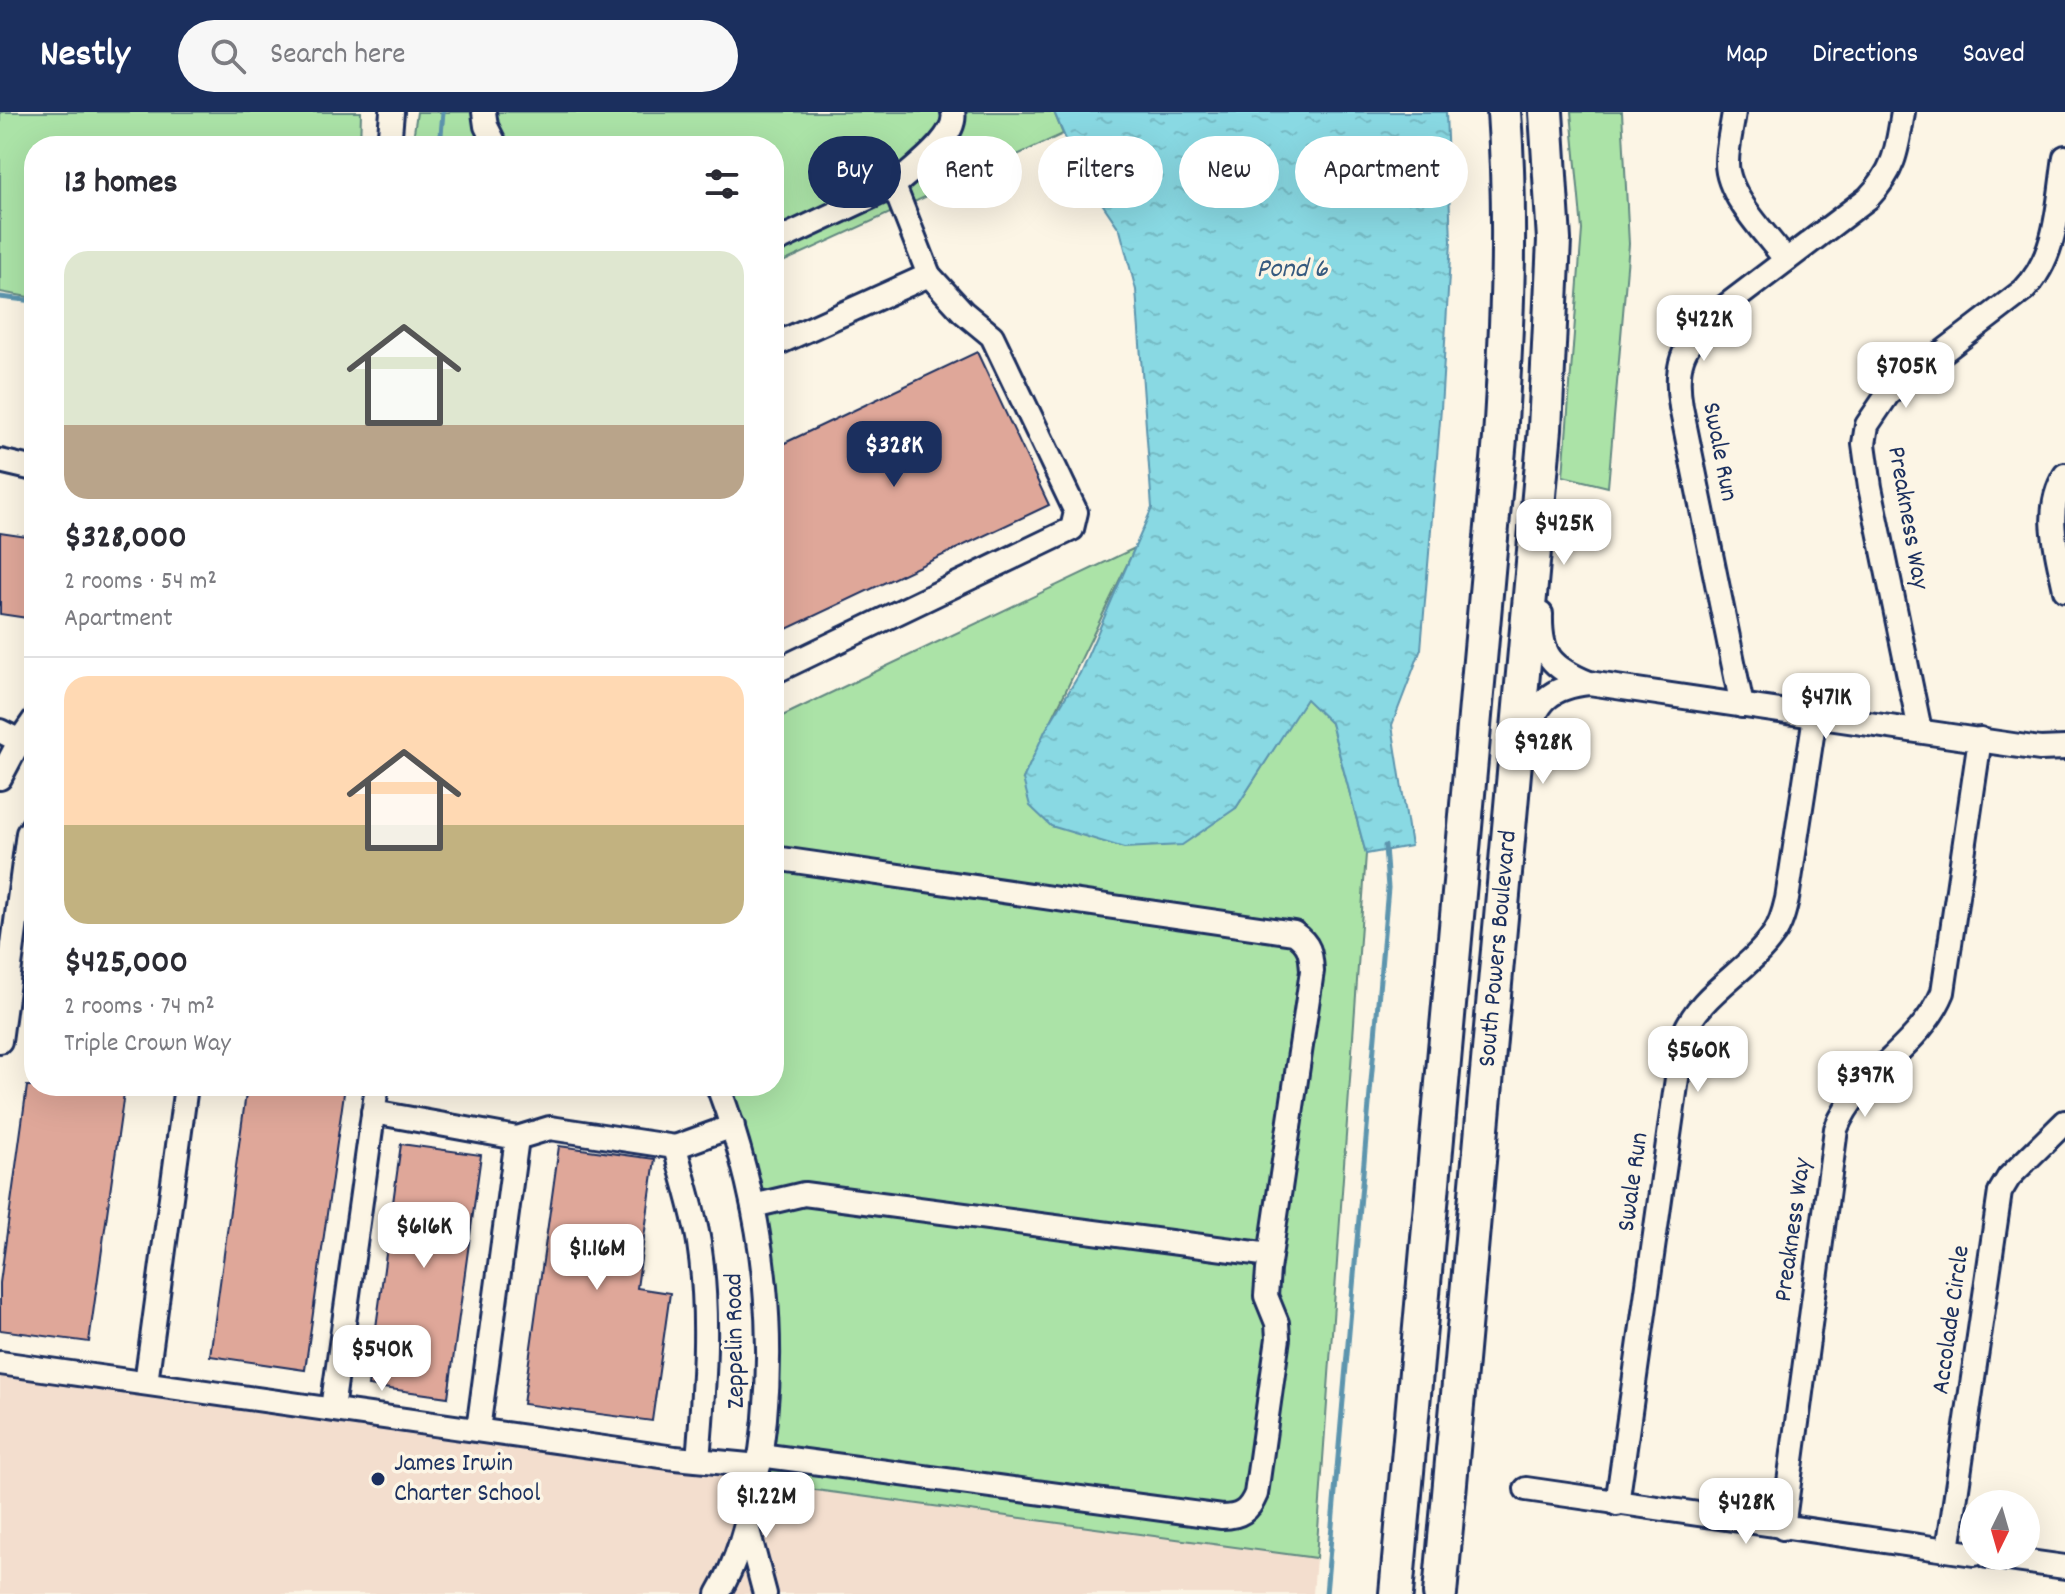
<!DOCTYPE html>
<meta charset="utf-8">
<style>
body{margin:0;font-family:Dekko,sans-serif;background:#f7f7f7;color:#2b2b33;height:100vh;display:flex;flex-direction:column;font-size:30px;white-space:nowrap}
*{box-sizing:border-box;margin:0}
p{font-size:26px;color:#7c7c81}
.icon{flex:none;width:44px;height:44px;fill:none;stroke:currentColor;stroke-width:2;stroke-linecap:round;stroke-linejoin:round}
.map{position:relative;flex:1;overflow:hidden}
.side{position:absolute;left:24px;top:24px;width:760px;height:960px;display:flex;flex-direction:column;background:#fff;border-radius:32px;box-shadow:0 8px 32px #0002}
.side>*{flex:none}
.top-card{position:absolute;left:808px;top:24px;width:760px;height:72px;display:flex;gap:16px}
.needle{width:52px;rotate:185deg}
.fabs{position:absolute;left:1960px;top:1378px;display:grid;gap:16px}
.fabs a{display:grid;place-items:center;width:80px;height:80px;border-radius:50%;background:#fff;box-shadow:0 8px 32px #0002;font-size:40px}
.price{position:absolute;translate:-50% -68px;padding:0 18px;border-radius:16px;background:#fff;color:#222;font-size:26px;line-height:52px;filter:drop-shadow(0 2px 4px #0008)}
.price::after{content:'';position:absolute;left:50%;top:48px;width:24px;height:18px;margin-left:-12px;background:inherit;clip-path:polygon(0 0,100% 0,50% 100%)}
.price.active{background:#1b2f5e;color:#fff}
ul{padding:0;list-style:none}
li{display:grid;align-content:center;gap:16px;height:424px;padding:0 40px}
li+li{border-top:2px solid #e1e1e2}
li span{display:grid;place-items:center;height:248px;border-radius:24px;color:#555}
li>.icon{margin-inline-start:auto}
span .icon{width:144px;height:144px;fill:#fffc;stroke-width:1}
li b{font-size:34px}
h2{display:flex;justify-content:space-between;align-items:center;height:96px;padding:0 40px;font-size:34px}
.chip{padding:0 28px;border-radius:36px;background:#fff;box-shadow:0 8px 32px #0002;font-size:28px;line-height:72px}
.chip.active{background:#1b2f5e;color:#fff}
header{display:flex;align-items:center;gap:48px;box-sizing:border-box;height:112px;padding:0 40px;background:#1b2f5e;color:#fff}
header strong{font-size:38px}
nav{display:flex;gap:44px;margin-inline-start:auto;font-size:28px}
.search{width:560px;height:72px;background:#f7f7f7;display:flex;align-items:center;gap:20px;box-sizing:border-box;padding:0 28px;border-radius:44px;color:#7c7c81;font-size:30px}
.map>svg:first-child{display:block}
</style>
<header>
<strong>Nestly</strong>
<div class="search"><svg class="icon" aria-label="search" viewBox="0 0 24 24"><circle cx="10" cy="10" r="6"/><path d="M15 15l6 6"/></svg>Search here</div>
<nav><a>Map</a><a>Directions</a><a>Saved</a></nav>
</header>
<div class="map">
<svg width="2065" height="1482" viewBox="0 0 2065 1482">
<defs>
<pattern id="water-ripples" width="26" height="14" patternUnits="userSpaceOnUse" patternTransform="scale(2)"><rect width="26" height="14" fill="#89d9e3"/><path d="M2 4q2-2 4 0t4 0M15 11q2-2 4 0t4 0" fill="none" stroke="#76bbc5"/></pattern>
</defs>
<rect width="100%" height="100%" fill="#fcf5e5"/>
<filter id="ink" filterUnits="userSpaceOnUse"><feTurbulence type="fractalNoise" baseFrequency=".0125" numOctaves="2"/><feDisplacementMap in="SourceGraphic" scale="16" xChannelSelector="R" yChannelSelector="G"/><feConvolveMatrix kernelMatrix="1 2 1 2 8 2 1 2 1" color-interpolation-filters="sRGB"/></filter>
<g filter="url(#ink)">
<polygon fill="#f3dece" points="0,1261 740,1363 772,1372 1316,1446 1313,1482 0,1482"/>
<g fill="#abe3a7" stroke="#638982" stroke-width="2">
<polygon points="0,0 361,0 360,34 34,34 34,186 0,180"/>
<polygon points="417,0 1054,0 1063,22 774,154 774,34 412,34"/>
<polygon points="1571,0 1622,0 1629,132 1608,375 1563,364 1582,118"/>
<polygon points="1135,436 1023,667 1236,696 1306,586 1331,611 1366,742 1316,1446 772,1372 765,1311 768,1214 716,974 774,974 774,608"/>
</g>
<polygon fill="url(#water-ripples)" stroke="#5d95ae" stroke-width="2" points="1054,0 1446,0 1451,129 1441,297 1421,537 1392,613 1411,734 1366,742 1331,611 1306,587 1236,696 1182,733 1124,736 1051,714 1030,694 1023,667 1045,619 1080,561 1152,396 1136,178 1120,118 1078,56"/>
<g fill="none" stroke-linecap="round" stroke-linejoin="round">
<g stroke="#5d95ae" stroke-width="5">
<polyline points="440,34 443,0"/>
<polyline points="0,185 34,189"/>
<polyline points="1326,1482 1388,776 1385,734"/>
</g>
</g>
<g fill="#dfa799" stroke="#1b2f5e" stroke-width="2">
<polygon points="977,240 1049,393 774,523 774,336"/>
<polygon points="0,421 34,426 34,507 0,502"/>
<polygon points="27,974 125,974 89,1230 0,1218 0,1171"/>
<polygon points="247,974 345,974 305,1258 210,1244"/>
<polygon points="401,1032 481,1043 448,1285 368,1274"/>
<polygon points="559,1034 655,1047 637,1176 670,1181 652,1309 523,1292"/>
</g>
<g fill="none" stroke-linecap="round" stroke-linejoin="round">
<g stroke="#1b2f5e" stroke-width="28">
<g id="minor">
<polyline points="484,0 486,14 496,34"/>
<path d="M1734,0C1732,16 1727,34 1727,51C1727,84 1767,123 1786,148"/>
<polyline points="389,34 392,0"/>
<polyline points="774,130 894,74"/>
<path d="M929,163L894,74C911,58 959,25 953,0"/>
<polyline points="774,233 929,163 963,200 992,224 1076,400 1072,417 774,560"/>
<polyline points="0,349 34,357"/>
<path d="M2065,363C2043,399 2057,439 2065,478"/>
<path d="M1541,502C1540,544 1551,555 1589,571L2040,637L2065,636"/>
<path d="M1742,594L1681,295C1674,254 1682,235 1710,206L1868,86C1895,58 1897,38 1903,0"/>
<path d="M1920,618L1870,375L1864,332L1867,313L1888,282L2024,178C2058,143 2058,91 2065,45"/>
<polyline points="0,619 34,636"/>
<path d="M1528,627C1535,589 1551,575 1589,571"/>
<polyline points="0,666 20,628 34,608"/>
<polyline points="0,929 28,721 34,712"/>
<path d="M718,974C766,1101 782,1240 755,1374C747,1412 738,1448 718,1482"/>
<polyline points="373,1000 517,1026 478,1318"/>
<path d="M517,1026L550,1016L675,1035C683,1067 694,1099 699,1131C710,1203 704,1276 698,1348"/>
<polyline points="675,1035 733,1014"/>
<polyline points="753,1094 804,1082 1270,1143"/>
<polyline points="0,1251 675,1346 759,1354"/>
<polyline points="146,1271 186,974"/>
<polyline points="332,1297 377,974"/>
<path d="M760,1343L1222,1405C1240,1405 1249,1399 1256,1382L1278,1226L1277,1211L1266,1184L1268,1158L1312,859C1311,841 1310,832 1294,821L774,746"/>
<polyline points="1526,1377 1974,1442"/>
<path d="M1617,1392L1683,924C1699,881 1748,860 1774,822C1781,812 1784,800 1787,787L1815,604"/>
<polyline points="747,1414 765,1482"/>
<path d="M1783,1416L1836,1017C1858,961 1920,936 1943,880L1980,627"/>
<polyline points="1948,1438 2000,1080 2009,1065 2065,1010"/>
<polyline points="1987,1444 2065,1455"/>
</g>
</g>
<g stroke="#1b2f5e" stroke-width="38">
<g id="highway">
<path d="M1396,1482L1500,326C1507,215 1512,111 1504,0"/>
<path id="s1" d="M1440,1482L1545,317L1554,128L1546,0"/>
</g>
</g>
<use href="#minor" stroke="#fcf5e5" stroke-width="22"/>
<use href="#highway" stroke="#fcf5e5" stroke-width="32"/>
</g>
</g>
<circle fill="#1b2f5e" stroke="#fcf5e5" stroke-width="3" cx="378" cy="1367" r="8"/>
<g text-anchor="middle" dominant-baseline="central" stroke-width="7" stroke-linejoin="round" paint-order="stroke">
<g font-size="26" fill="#1b2f5e" stroke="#fcf5e5">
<text transform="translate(1719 340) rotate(79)">Swale Run</text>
<text transform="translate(1907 406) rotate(80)">Preakness Way</text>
<text stroke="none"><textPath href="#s1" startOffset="648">South Powers Boulevard</textPath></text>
<text transform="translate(1634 1070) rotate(-82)">Swale Run</text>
<text transform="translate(1794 1118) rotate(-82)">Preakness Way</text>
<text transform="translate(1952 1208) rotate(-82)">Accolade Circle</text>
<text transform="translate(736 1229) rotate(-91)">Zeppelin Road</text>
</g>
<g font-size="26" fill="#1b2f5e" stroke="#fcf5e5" text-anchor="start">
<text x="394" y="1352">James Irwin<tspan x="394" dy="30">Charter School</tspan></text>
</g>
<g font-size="28" font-style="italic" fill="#365a7f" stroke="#fcf5e5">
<text x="1292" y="159">Pond 6</text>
</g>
</g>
</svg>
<div class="fabs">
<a><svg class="needle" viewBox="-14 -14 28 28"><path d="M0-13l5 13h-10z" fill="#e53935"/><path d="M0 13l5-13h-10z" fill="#7c7c81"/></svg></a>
</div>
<b class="price" style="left:1704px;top:251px">$422K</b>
<b class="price" style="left:1906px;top:298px">$705K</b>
<b class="price active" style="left:894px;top:377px">$328K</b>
<b class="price" style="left:1564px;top:455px">$425K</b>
<b class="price" style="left:1826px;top:629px">$471K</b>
<b class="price" style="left:1543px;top:674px">$928K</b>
<b class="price" style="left:1698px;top:982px">$560K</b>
<b class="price" style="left:1865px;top:1007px">$397K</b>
<b class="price" style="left:424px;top:1158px">$616K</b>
<b class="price" style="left:597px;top:1180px">$1.16M</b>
<b class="price" style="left:382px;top:1281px">$540K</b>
<b class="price" style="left:766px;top:1428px">$1.22M</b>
<b class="price" style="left:1746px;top:1434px">$428K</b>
<div class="top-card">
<a class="chip active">Buy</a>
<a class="chip">Rent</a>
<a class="chip">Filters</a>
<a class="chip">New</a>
<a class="chip">Apartment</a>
</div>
<section class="side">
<h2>13 homes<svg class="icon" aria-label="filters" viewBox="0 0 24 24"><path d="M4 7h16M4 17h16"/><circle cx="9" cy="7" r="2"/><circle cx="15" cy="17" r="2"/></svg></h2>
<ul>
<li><span style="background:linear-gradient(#dfe7d0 70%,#b9a48a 0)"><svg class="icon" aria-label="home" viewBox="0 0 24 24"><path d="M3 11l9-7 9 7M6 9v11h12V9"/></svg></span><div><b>$328,000</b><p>2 rooms · 54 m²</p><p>Apartment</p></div></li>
<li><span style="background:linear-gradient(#ffd9b3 60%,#c2b280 0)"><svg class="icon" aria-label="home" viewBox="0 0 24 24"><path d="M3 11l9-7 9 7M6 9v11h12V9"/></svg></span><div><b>$425,000</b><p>2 rooms · 74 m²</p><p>Triple Crown Way</p></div></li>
</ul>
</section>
</div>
